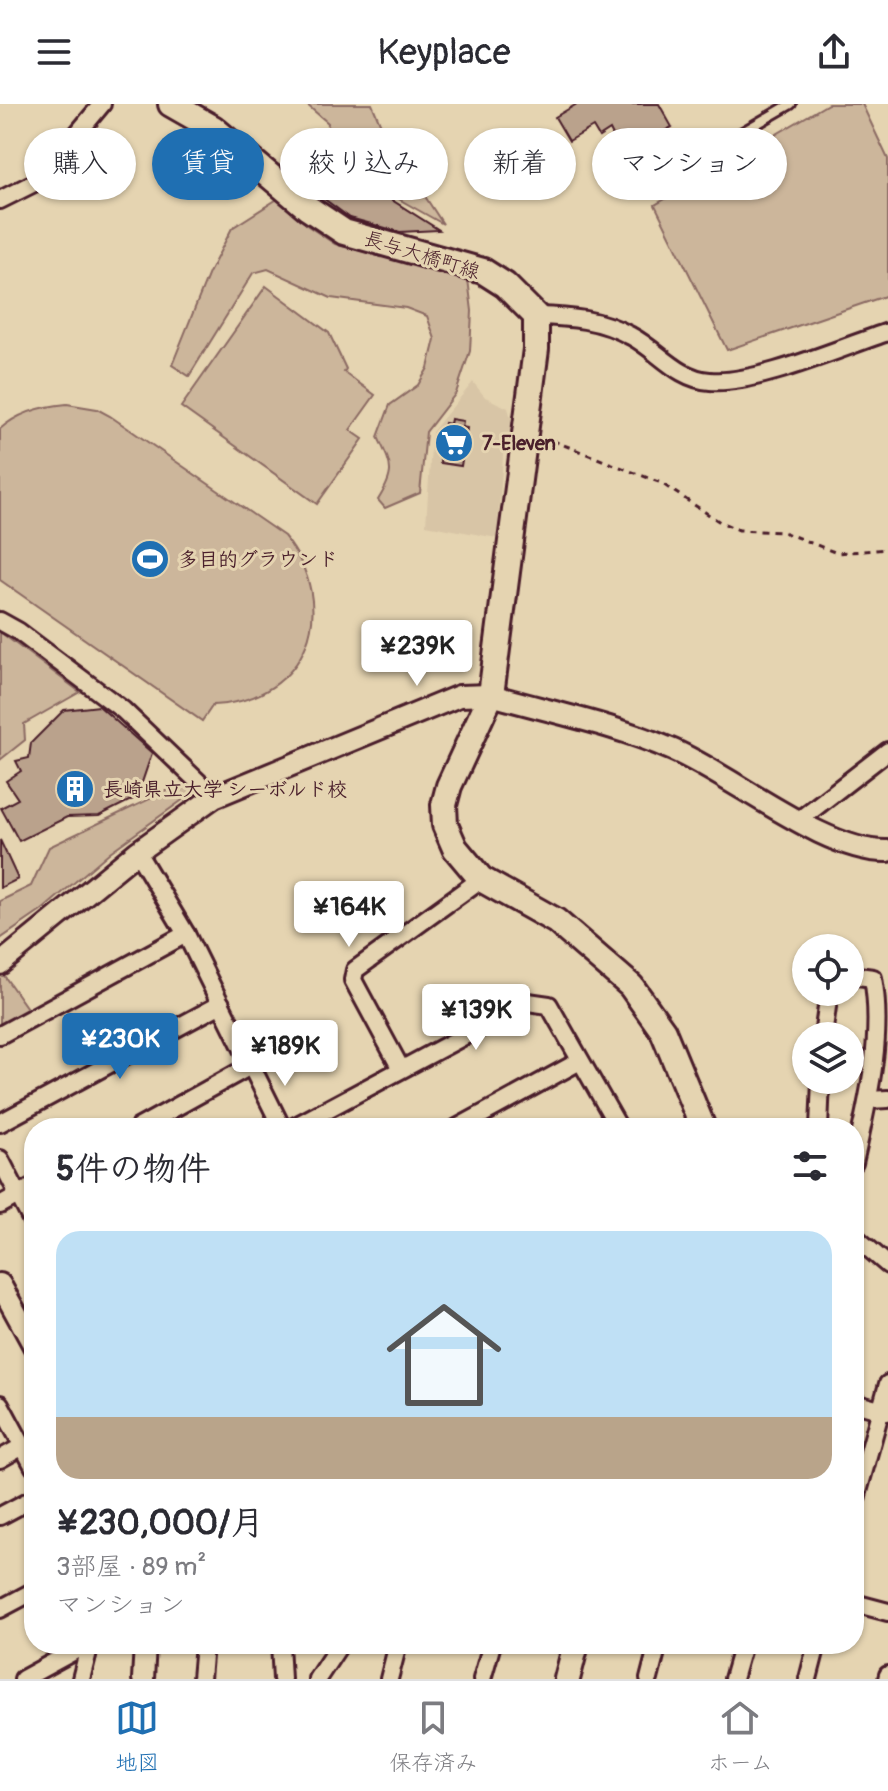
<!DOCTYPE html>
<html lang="ja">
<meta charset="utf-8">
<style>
body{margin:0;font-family:Pangolin,"Klee One",sans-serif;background:#f7f7f7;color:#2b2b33;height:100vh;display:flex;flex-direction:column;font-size:30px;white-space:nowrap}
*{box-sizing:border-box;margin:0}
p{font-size:26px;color:#7c7c81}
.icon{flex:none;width:44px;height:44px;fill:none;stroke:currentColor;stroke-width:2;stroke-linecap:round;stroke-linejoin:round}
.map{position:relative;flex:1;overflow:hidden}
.details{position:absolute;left:24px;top:1014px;width:840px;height:536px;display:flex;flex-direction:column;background:#fff;border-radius:32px;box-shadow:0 2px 6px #0004}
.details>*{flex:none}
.hud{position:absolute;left:24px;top:24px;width:840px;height:72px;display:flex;gap:16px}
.controls{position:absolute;left:792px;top:830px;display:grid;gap:16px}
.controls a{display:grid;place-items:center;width:72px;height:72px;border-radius:50%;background:#fff;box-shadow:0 2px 6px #0004;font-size:40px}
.price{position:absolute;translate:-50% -68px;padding:0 18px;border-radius:8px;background:#fff;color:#222;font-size:26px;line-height:52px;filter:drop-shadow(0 2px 4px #0008)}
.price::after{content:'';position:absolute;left:50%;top:48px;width:24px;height:18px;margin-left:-12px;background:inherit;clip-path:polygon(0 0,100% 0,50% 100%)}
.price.on{background:#1f6fb2;color:#fff}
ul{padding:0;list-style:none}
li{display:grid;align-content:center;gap:16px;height:424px;padding:0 32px}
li+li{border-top:2px solid #e1e1e2}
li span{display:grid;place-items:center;height:248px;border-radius:24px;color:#555}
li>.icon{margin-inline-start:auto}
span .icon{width:144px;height:144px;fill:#fffc;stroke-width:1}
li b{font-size:34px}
h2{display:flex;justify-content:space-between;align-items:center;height:96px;padding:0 32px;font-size:34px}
.chip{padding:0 28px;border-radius:36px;background:#fff;box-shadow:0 2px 6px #0004;font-size:28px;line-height:72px}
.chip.on{background:#1f6fb2;color:#fff}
header{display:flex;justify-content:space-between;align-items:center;height:104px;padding:0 32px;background:#fff;font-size:36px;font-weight:600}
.tabs{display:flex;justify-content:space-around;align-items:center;height:112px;border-top:2px solid #e1e1e2;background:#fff;font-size:22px;color:#7c7c81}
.tabs a{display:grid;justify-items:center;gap:4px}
.tabs .on{color:#1f6fb2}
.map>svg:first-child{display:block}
</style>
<header><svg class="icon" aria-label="menu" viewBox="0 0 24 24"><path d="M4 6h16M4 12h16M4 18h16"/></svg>Keyplace<svg class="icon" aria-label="share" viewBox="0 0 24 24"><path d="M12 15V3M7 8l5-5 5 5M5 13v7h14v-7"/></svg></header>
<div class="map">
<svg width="888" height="1575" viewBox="0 0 888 1575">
<rect width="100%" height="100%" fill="#e5d4b1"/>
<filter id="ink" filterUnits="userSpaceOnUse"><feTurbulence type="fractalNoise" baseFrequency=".0125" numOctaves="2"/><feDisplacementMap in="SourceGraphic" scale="16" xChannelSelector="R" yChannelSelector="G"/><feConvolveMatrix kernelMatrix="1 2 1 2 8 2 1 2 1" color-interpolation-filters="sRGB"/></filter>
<g filter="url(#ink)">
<polygon fill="#d8c5a6" points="473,278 485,293 508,304 515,329 504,338 497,434 426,421 432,328"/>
<g fill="#ccb69b" stroke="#8b6a63" stroke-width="2">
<polygon points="306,0 372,0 385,31 443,120 324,53 328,19"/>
<polygon points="828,0 862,0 888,55 888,191 727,246 655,101"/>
<path d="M279,94L308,122L335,140L468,175L472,207L470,247L456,289L426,328L420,389L385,404L378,396C396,367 392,363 378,333L390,301L418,281L428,264L435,235L427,212L406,204L331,194L268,165L253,169L189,272L172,261L209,169L232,124Z"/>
<polygon points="266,182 329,229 346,265 344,268 375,291 350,326 363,335 317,400 181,303"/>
<path d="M67,300L97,305L110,312L284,432C342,503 308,597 213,601L202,617L0,476V325C19,308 43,302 67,300Z"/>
<polygon points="0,528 80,588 24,620 25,636 0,656"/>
<polygon points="187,677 195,687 110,748 41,807 0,835 0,797 31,782 49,743"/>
<polygon points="0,866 31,910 0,926"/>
</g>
<g fill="#baa28c" stroke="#4a1f2b" stroke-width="2">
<polygon points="577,0 659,0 672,23 622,50 610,26 599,33 593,23 569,37 555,13"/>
<polygon points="324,53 439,126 400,128 350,114 296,74"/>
<polygon points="451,315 463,317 462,323 467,324 461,362 440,359 445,319 450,320"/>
<polygon points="99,602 152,649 137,693 99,712 67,713 19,737 1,704 18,695 6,677 21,667 16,657 29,654 31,639 64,606"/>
<polygon points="0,736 18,775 0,784"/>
</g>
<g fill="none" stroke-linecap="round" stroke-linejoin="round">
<g stroke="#4a1f2b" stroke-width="14">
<polyline id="service" points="658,77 791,0"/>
</g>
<g stroke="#4a1f2b" stroke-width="22">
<g id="minor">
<polyline points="0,96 38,77 102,0"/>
<path d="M536,212C571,213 600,215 631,232C658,246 677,275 710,277C756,281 842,243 888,228"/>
<polyline points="0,517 18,527 123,606 214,693"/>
<polyline points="799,716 888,647"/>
<polyline points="137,748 186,830 282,1024"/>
<path d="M850,871L873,874C884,935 867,1000 854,1059"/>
<polyline points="0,931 186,830"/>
<polyline points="823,932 829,888"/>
<polyline points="401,965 353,876 355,866 481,775"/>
<polyline points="868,996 888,995"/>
<polyline points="0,1019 221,900"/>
<polyline points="138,1024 252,961"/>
<polyline points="292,1024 528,898 549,901 619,1024"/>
<polyline points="457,1024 580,957"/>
<polyline points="819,1024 821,976"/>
<polyline points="0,1055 34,1121"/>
<polyline points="0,1101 34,1082"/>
<polyline points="854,1132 888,1161"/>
<polyline points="854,1299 887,1308"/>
<polyline points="0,1300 34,1363"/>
<polyline points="0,1355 23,1342"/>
<polyline points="854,1402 888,1280"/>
<polyline points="0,1412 34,1394"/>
<polyline points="854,1499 888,1508"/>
<polyline points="0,1505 34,1487"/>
<polyline points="280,1540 282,1575"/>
<polyline points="23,1575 87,1540"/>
<polyline points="81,1575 90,1540"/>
<polyline points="201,1575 204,1540"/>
<polyline points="317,1575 340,1540"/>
<polyline points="389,1575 398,1540"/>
<polyline points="482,1575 492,1540"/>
<polyline points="649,1575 658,1540"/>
<polyline points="733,1575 743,1540"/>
<polyline points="808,1575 817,1540"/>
<polyline points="887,1575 888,1571"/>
</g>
</g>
<g stroke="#4a1f2b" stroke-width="26">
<g id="tertiary">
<path d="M0,860L137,748L214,693L459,592L491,591C551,608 616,621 673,646C735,673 825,749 888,747"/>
<polyline points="0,1180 34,1242"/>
<polyline points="143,1575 145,1540"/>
</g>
</g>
<g stroke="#4a1f2b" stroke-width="30">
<g id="secondary">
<polyline points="171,0 213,24 308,104 344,128 483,167 505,181 536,212 536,245 491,591 449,682 444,701 445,721 455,744 481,775 556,817 631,882 663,927 703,1024"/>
<polyline points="567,1575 576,1540"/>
</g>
</g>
<polyline stroke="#4a1f2b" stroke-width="3" stroke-dasharray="6 6" stroke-linecap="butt" points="541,337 551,336 661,379 720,418 739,426 783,428 837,449 888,445"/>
<use href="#service" stroke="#e5d4b1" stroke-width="8"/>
<use href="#minor" stroke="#e5d4b1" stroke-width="16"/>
<use href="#tertiary" stroke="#e5d4b1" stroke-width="20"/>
<use href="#secondary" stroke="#e5d4b1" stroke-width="24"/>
</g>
</g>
<defs>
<g id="supermarket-disc" transform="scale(2)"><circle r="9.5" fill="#1f6fb2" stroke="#e5d4b1"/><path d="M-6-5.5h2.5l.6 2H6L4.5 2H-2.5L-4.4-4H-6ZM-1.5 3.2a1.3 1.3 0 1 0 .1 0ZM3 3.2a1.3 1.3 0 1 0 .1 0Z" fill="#fff"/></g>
<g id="stadium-disc" transform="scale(2)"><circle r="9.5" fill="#1f6fb2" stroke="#e5d4b1"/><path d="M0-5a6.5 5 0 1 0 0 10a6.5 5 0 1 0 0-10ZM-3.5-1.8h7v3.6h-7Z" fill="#fff"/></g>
<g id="building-disc" transform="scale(2)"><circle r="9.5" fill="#1f6fb2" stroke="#e5d4b1"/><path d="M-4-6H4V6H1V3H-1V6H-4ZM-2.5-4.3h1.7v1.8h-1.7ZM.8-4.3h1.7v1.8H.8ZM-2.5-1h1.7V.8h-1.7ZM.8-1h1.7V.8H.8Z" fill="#fff"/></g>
</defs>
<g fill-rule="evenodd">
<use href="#supermarket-disc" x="454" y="339"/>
<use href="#stadium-disc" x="150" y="455"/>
<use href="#building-disc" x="75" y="685"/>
</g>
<g text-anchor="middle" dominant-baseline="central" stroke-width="6" stroke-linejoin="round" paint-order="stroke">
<g font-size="20" fill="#4a1f2b" stroke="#e5d4b1">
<text transform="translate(422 151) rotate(17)">長与大橋町線</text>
</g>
<g font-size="20" font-weight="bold" fill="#4a1f2b" stroke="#e5d4b1" text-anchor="start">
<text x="482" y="339">7-Eleven</text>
<text x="178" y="455">多目的グラウンド</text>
<text x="103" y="685">長崎県立大学 シーボルド校</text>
</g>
</g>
</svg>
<div class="controls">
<a><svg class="icon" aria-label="locate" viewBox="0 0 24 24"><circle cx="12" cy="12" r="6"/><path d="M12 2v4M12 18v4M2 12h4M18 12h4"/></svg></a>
<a><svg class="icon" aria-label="layers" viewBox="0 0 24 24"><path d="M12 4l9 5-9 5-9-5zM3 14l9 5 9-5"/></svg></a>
</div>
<b class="price" style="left:417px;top:584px">¥239K</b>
<b class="price" style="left:349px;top:845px">¥164K</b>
<b class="price" style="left:476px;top:948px">¥139K</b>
<b class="price on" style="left:120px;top:977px">¥230K</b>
<b class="price" style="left:285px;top:984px">¥189K</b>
<div class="hud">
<a class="chip">購入</a>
<a class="chip on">賃貸</a>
<a class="chip">絞り込み</a>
<a class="chip">新着</a>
<a class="chip">マンション</a>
</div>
<section class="details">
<h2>5件の物件<svg class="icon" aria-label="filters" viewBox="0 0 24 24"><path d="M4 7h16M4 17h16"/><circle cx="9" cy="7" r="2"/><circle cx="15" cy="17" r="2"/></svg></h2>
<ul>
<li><span style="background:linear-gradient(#bfe0f5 75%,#b9a48a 0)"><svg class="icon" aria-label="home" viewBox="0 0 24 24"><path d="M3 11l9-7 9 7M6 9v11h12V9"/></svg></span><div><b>¥230,000/月</b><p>3部屋 · 89 m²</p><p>マンション</p></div></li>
</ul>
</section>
</div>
<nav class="tabs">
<a class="on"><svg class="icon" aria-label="map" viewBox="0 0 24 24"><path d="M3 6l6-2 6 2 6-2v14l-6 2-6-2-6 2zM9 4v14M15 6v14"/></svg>地図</a>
<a><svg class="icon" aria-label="saved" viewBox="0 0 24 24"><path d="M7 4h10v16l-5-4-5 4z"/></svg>保存済み</a>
<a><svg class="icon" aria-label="home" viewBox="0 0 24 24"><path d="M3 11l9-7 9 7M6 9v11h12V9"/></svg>ホーム</a>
</nav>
